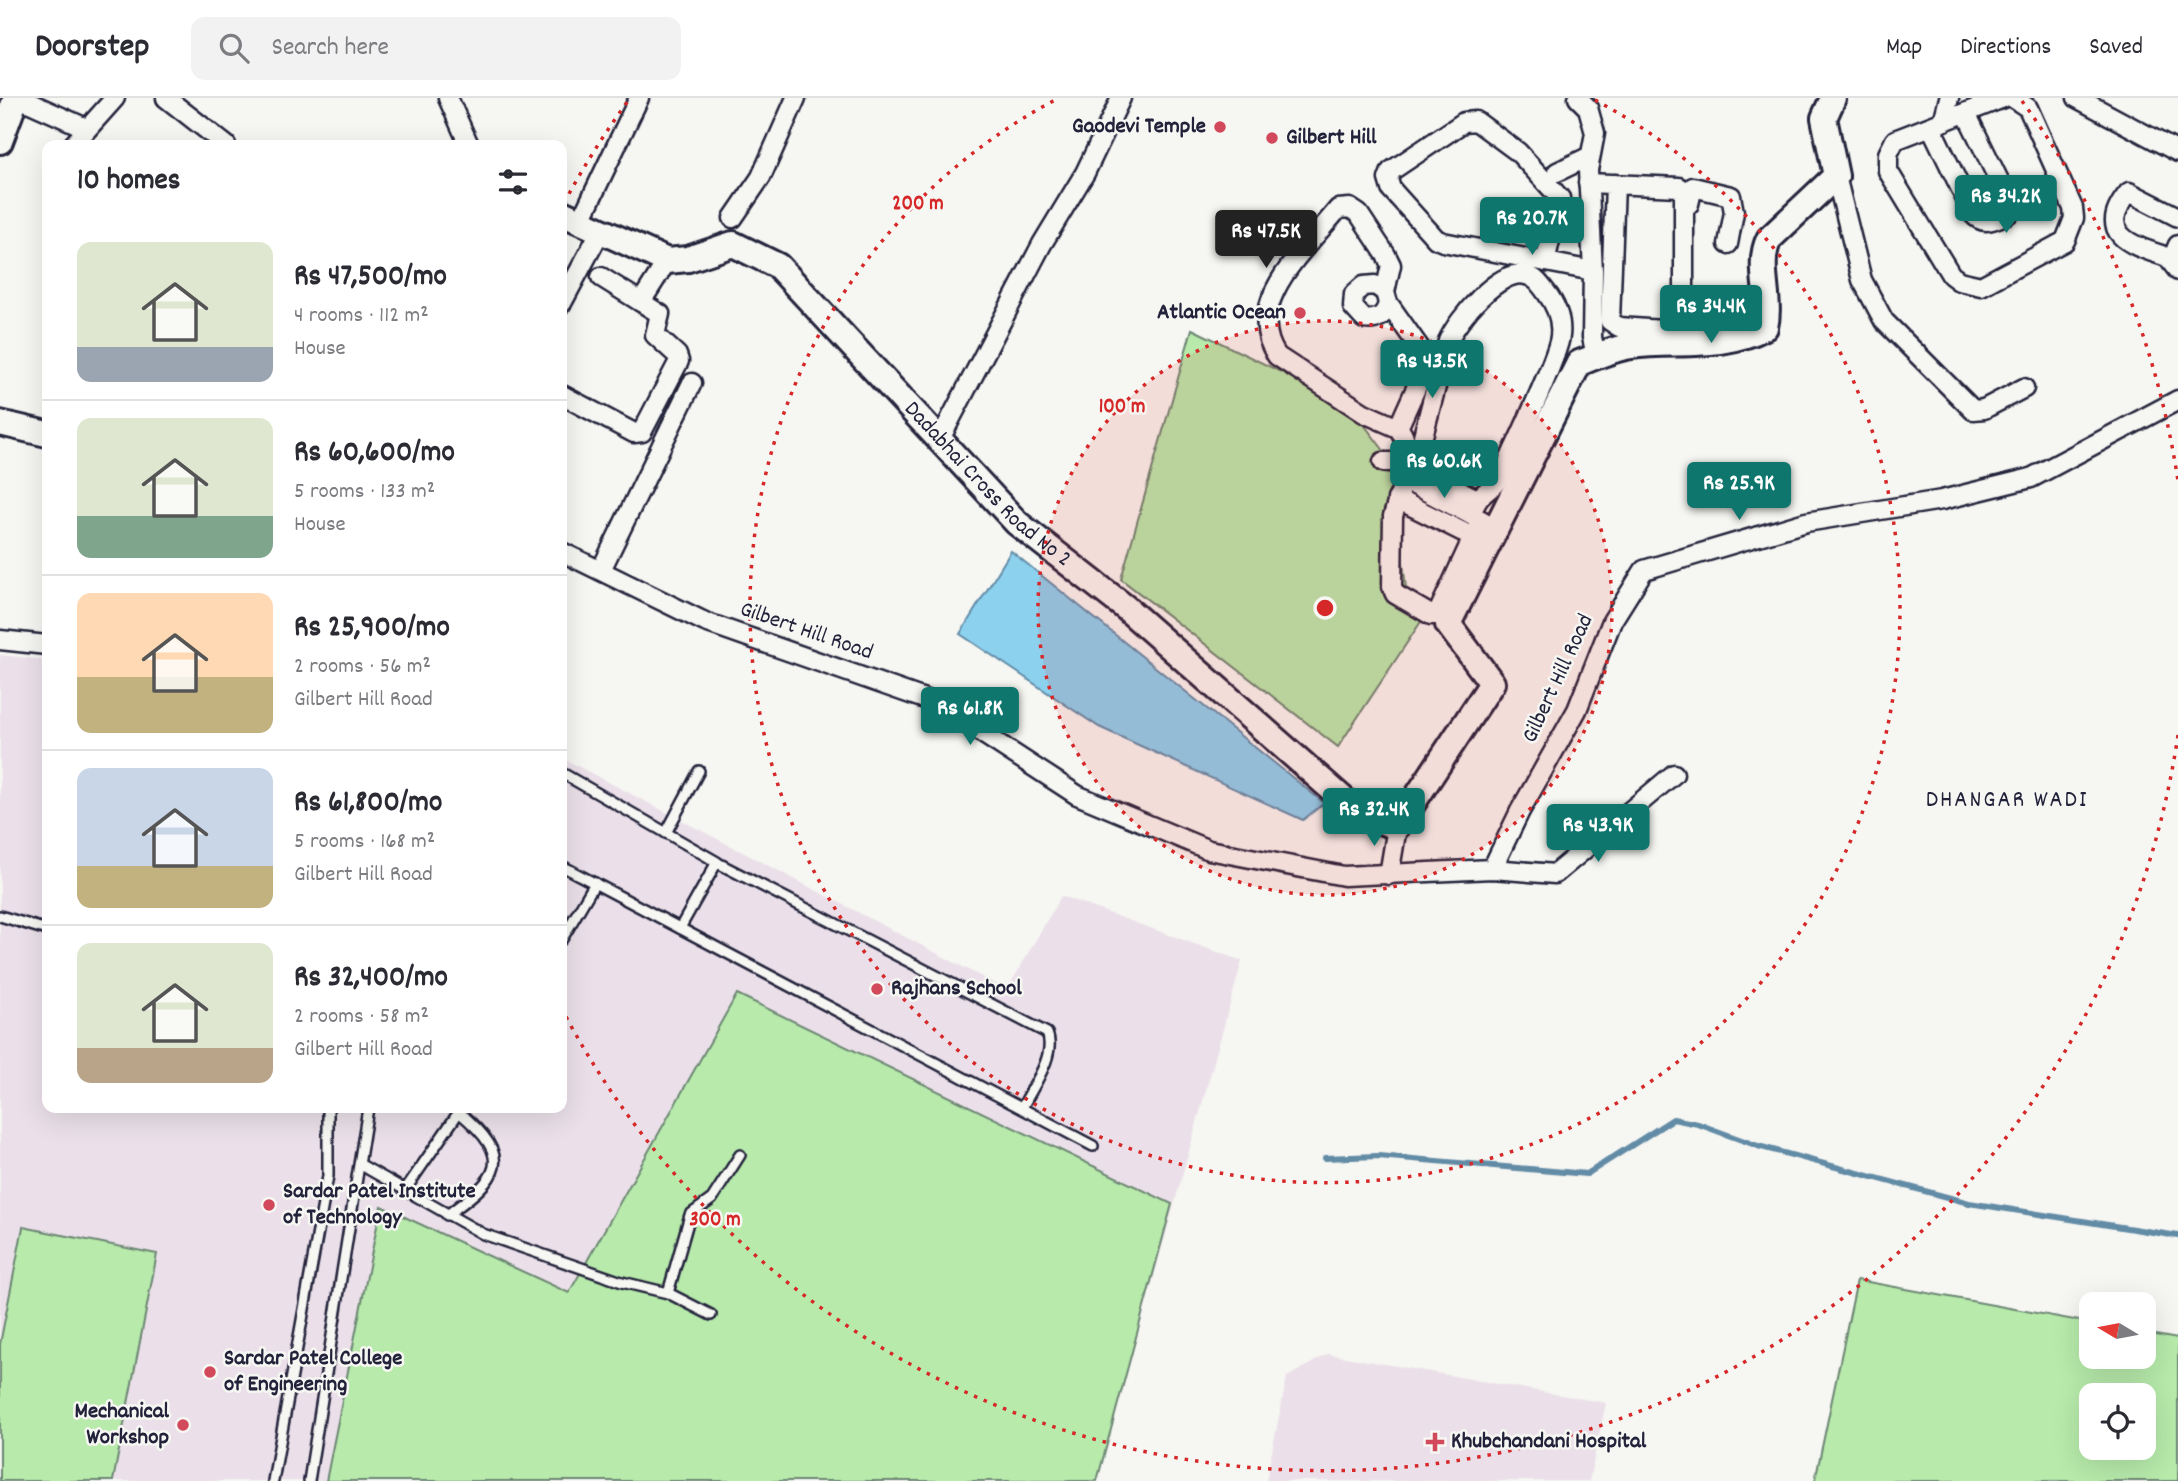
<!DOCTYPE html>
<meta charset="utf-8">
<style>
body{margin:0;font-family:Dekko,sans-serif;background:#f2f2f3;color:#2b2b33;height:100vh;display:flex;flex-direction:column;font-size:26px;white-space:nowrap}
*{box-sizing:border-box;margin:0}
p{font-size:23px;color:#7c7c81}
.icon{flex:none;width:38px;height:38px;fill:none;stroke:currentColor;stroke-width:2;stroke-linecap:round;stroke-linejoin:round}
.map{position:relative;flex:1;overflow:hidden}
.side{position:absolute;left:42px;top:42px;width:525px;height:973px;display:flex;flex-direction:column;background:#fff;border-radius:14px;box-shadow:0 7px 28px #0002}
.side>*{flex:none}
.needle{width:46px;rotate:280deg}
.fabs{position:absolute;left:2079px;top:1194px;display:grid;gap:14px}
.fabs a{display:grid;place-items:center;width:77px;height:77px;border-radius:14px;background:#fff;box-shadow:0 7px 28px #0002;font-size:35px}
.price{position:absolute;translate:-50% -60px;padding:0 16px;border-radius:7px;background:#0f766e;color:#fff;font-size:23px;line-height:46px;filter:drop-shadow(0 2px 4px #0008)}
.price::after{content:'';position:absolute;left:50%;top:42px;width:21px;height:16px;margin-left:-10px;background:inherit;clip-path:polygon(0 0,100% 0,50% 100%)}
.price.on{background:#222;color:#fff}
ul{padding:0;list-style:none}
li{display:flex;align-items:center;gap:21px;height:175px;padding:0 35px}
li+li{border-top:2px solid #e1e1e2}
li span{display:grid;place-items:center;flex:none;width:196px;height:140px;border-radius:14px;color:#555}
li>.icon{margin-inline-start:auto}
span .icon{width:84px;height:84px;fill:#fffc;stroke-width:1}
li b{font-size:30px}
h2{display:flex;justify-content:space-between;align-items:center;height:84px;padding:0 35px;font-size:30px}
header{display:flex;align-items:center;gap:42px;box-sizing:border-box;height:98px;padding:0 35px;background:#fff;border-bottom:2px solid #e1e1e2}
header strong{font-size:33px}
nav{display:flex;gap:38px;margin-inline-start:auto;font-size:24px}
.search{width:490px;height:63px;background:#f2f2f3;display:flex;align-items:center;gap:18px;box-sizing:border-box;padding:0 24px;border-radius:14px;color:#7c7c81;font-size:26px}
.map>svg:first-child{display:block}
</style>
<header>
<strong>Doorstep</strong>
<div class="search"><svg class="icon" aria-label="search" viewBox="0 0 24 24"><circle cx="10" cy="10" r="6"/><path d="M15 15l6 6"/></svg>Search here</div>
<nav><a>Map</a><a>Directions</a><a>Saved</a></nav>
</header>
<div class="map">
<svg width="2178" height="1383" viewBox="0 0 2178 1383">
<rect width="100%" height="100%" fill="#f6f6f2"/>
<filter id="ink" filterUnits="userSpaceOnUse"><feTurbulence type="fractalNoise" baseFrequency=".0143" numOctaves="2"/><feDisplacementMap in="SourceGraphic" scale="14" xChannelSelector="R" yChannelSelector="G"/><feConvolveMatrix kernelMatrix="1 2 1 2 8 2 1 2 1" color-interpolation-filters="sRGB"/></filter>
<g filter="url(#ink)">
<g fill="#ebe0e9">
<polygon points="0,557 47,562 47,1010 562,1010 562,660 1007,892 1061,798 1242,863 1097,1383 0,1383"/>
<polygon points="1328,1256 1606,1305 1589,1383 1266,1383 1287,1279"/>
</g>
<g fill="#b7eaab" stroke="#6c8673" stroke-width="2" fill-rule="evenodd">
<polygon points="1192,231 1349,307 1391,362 1408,507 1424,519 1338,649 1121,481"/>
<polygon points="737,896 1172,1106 1097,1383 326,1383 381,1108 569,1195"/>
<polygon points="23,1129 157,1156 113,1383 0,1383 0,1246"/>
<path d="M1857,1182L2091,1225V1258H2144V1235L2178,1241V1383H1815ZM2091,1297H2144V1349H2091Z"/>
</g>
<polygon fill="#8cd1ee" stroke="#628ba6" stroke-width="2" points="1011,453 1324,705 1303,722 1099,629 960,536"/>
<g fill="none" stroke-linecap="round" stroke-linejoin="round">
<polyline stroke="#628ba6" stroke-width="6" points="1325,1060 1378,1058 1587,1076 1673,1021 1698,1026 1758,1048 1969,1105 2178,1138"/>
<g stroke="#22223b" stroke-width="14">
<g id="lane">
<polyline points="562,675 717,764 680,830"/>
<polyline points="666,735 699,673"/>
<path d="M712,762L1047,935C1057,957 1031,991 1022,1010"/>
<polyline points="562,768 1093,1048"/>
<polyline points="0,818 47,832"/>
<polyline points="562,841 595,785"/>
<polyline points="361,1067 483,1136 622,1184 668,1195 711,1217"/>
<polyline points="405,1092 461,1011"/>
<path d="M447,1117C499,1079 516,1062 459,1014"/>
<polyline points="668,1195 690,1117 712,1101 740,1057"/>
<polyline points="273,1383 328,1078 328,1010"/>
<polyline points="309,1383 368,1010"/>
</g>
</g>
<g stroke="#22223b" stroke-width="23">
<g id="street">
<polyline points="19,0 86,30"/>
<polyline points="166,0 226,47"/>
<polyline points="448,0 469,47"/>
<polyline points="1578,0 1588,10 1595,35 1588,72 1593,173 1592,239 1596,259"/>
<polyline points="2003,0 1895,42 1888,56 1888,73 1951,177 1959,183 1981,188 2065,143 2074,120 2073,110 2028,10 2013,0"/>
<polyline points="2077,0 2178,54"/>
<polyline points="1943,24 1949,0"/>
<path d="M1931,29L1973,116C1984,129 1996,121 2009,115L2011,107L1966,15"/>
<polyline points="73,47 115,0"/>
<polyline points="1557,74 1588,59"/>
<polyline points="1836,78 1862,182 1884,223 1973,312 1984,311 2024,290"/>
<polyline points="1588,85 1679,89 1684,92 1684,226 1677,233 1619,229 1610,223 1615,86"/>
<polyline points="1689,106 1693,89 1731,98 1734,114 1728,146"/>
<polyline points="733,120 761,79 796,0"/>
<polyline points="580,124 639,0"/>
<polyline points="2178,147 2171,164 2178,173"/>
<path d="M2173,161C2139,149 2091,140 2129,94L2178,119"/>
<polyline points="1545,164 1560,100 1518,54 1476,23 1464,24 1391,73 1388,81 1391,91 1436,141 1443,144 1593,173"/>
<polyline points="601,179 641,204"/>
<path d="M1385,194L1375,187L1363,188L1354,196L1353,209L1364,221C1377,223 1385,218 1388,205"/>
<polyline points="562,205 600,134"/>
<polyline points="1689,227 1734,229"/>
<polyline points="562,297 634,335 642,334 679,263 677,257 655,237 660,216 641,204 667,163"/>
<path d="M1398,330L1364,315L1277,258C1241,205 1307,150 1338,111L1350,110L1359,116L1386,157L1391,167L1385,194L1388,205L1424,256L1425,270L1398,330C1414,347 1399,369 1414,387L1496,430"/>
<polyline points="939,343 1042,146 1085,75 1121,0"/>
<polyline points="1383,364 1406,364"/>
<polyline points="1406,375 1393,418 1392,489 1395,496 1431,517 1437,517 1481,422"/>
<polyline points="1430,377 1477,401"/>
<path d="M1436,398L1425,360L1423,338L1448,243C1458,221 1499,170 1526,177C1535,179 1540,186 1546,194C1556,207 1562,221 1560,238C1559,255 1510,363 1499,380C1488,397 1480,391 1471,417"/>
<polyline points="1397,401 1473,439"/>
<polyline points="562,454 705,524 936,605 1077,697 1209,752 1344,778 1492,771 1555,776 1674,676"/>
<polyline points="601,472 692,285"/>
<polyline points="0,542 47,547"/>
<polyline points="1492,771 1520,713 1577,612 1612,523 1644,472 1806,424 1942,402 2031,380 2178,302"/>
<polyline points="1389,777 1397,729"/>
</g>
</g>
<g stroke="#22223b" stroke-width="30">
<g id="secondary">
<polyline points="0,43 16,0"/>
<path id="s1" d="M562,115L667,163L688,161L733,146L778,168L1017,425L1126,510L1360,716L1397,729L1492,585L1448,526L1579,265C1595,259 1614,250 1631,248C1677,242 1722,252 1765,229C1772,201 1756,167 1769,141L1836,78L1824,20L1833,0"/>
<polyline points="0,325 47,336"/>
</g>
</g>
<use href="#lane" stroke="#f6f6f2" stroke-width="9"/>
<use href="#street" stroke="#f6f6f2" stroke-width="18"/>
<use href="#secondary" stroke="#f6f6f2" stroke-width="24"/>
</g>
</g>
<circle cx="1325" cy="510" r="287" fill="#d62828" fill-opacity=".12"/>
<g fill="none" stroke="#d62828" stroke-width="3.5" stroke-dasharray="3.5 7">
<circle cx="1325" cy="510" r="287"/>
<path d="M1595 2A575 575 0 1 1 1055 2"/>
<path d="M2178 637A862 862 0 0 1 564 915M564 105A862 862 0 0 1 628 3M2022 3A862 862 0 0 1 2178 383"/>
</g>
<g fill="#d1495b" stroke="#f6f6f2" stroke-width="2.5">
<circle cx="1220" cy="29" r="7"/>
<circle cx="1272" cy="40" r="7"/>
<circle cx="1300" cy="215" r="7"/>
<circle cx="877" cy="891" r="7"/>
<circle cx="269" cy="1107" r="7"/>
<circle cx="210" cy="1274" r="7"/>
<circle cx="183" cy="1327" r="7"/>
<path d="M1431.5 1333.5h7v7h7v7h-7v7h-7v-7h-7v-7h7z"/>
</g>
<g text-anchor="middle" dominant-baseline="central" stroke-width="5" stroke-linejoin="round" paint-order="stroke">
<g font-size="23" font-weight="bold" fill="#22223b" stroke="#f6f6f2" text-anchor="start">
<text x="1206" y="29" text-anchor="end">Gaodevi Temple</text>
<text x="1286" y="40">Gilbert Hill</text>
<text x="1286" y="215" text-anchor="end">Atlantic Ocean</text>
<text x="891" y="891">Rajhans School</text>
<text x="283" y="1094">Sardar Patel Institute<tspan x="283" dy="26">of Technology</tspan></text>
<text x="224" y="1261">Sardar Patel College<tspan x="224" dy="26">of Engineering</tspan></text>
<text x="169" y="1314" text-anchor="end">Mechanical<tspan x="169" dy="26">Workshop</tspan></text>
<text x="1451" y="1344">Khubchandani Hospital</text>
</g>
<g font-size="23" fill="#22223b" stroke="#f6f6f2">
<text stroke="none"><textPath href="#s1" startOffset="537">Dadabhai Cross Road No 2</textPath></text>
<text transform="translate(806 534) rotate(19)">Gilbert Hill Road</text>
<text transform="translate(1559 581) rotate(-65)">Gilbert Hill Road</text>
</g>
<g font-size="24" letter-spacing="2" fill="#22223b" stroke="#f6f6f2">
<text x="2007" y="703">DHANGAR WADI</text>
</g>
</g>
<circle cx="1325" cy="510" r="10" fill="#d62828" stroke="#f6f6f2" stroke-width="3.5"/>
<g font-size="21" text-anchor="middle" font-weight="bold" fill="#d62828" stroke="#f6f6f2" stroke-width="5" stroke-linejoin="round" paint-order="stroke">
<text x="918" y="111">200 m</text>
<text x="1122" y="314">100 m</text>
<text x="715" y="1127">300 m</text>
</g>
</svg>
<div class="fabs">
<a><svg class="needle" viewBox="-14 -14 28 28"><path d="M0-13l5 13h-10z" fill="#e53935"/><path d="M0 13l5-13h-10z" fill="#7c7c81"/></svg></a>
<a><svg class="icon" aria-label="locate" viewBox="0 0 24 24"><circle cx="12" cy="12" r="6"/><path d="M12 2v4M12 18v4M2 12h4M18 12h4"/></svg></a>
</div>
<b class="price" style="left:2006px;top:137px">Rs 34.2K</b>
<b class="price" style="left:1532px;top:159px">Rs 20.7K</b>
<b class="price on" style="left:1266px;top:172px">Rs 47.5K</b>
<b class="price" style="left:1711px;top:247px">Rs 34.4K</b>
<b class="price" style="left:1432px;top:302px">Rs 43.5K</b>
<b class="price" style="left:1444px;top:402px">Rs 60.6K</b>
<b class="price" style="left:1739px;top:424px">Rs 25.9K</b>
<b class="price" style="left:970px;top:649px">Rs 61.8K</b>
<b class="price" style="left:1374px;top:750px">Rs 32.4K</b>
<b class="price" style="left:1598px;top:766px">Rs 43.9K</b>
<section class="side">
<h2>10 homes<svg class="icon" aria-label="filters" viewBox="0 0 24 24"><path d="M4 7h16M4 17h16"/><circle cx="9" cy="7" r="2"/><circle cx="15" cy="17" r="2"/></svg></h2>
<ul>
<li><span style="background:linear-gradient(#dfe7d0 75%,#9aa5b1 0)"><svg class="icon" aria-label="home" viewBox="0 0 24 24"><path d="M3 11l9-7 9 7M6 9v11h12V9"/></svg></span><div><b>Rs 47,500/mo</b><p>4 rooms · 112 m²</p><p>House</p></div></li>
<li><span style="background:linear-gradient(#dfe7d0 70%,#7fa58c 0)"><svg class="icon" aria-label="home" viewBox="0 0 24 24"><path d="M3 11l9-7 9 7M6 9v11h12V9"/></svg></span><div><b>Rs 60,600/mo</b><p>5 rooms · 133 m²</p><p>House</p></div></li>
<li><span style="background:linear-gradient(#ffd9b3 60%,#c2b280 0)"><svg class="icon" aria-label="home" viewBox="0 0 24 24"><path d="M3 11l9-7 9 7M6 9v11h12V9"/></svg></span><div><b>Rs 25,900/mo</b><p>2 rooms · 56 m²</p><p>Gilbert Hill Road</p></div></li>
<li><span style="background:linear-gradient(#c9d6e8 70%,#c2b280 0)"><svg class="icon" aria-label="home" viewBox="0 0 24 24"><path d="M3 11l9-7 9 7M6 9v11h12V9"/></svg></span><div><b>Rs 61,800/mo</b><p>5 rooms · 168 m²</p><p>Gilbert Hill Road</p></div></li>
<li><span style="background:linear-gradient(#dfe7d0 75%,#b9a48a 0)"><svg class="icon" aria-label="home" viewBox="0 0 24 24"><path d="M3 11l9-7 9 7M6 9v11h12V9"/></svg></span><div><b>Rs 32,400/mo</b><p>2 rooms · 58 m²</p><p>Gilbert Hill Road</p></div></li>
</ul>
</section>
</div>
